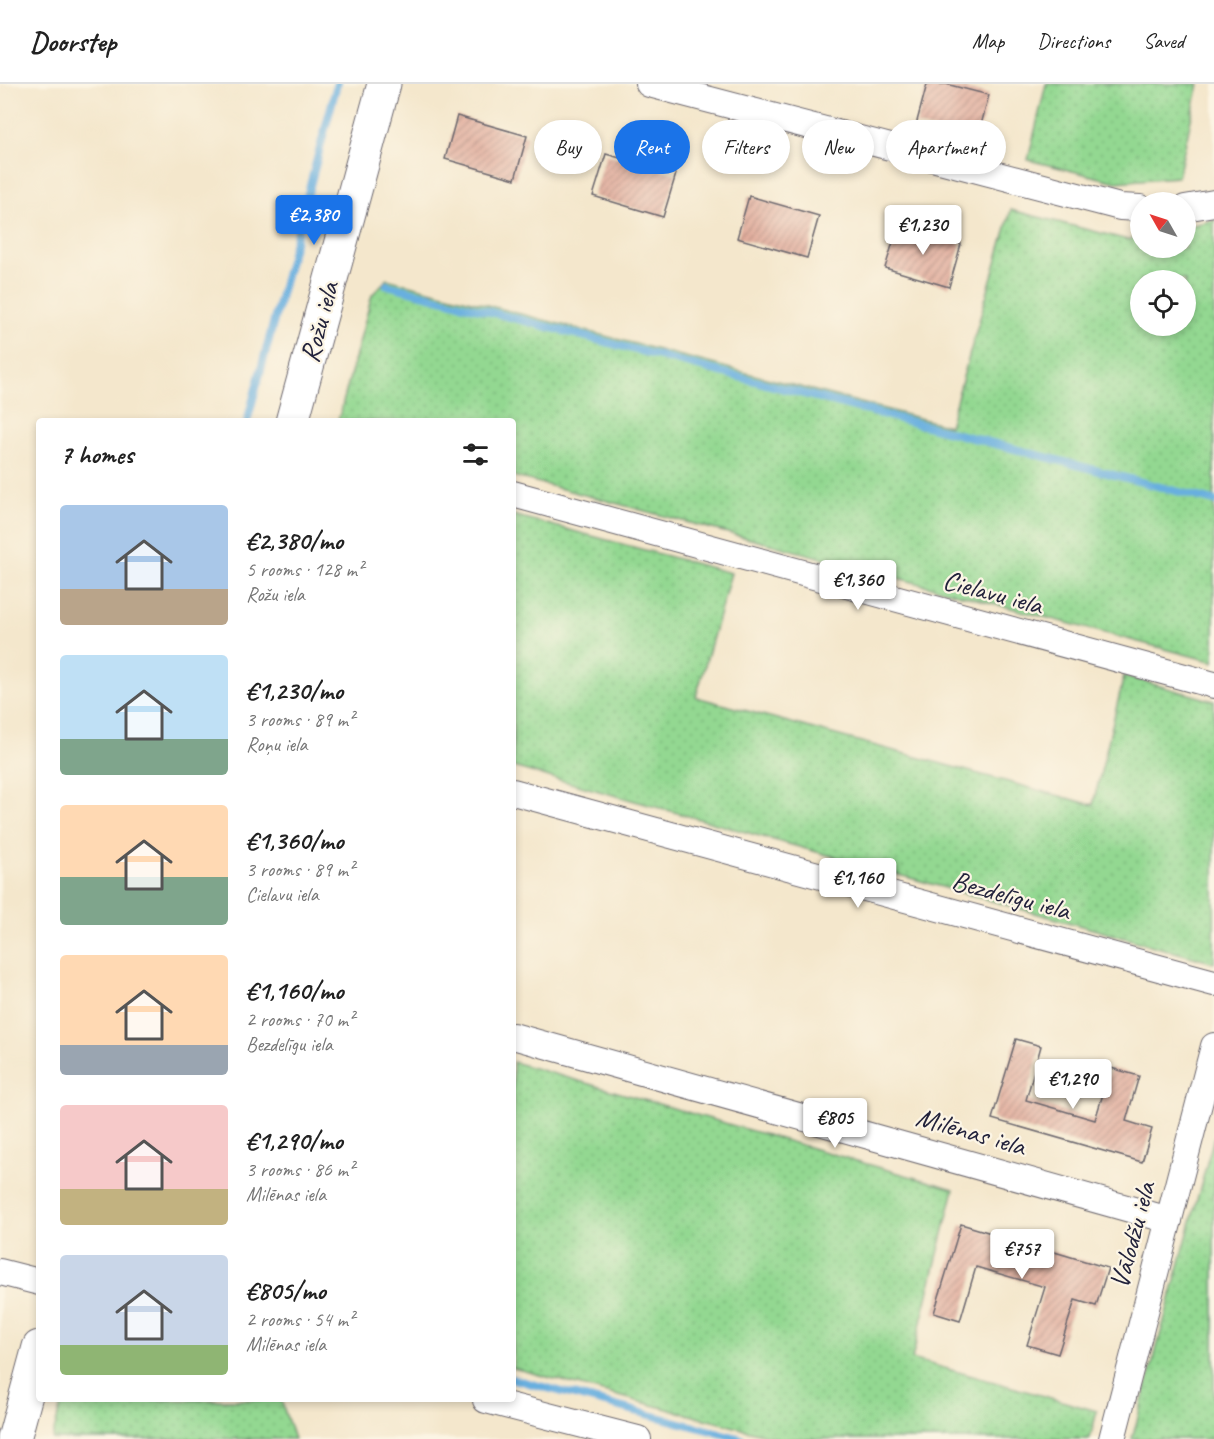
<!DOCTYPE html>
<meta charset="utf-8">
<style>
body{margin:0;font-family:Caveat,sans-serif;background:#f6f6f6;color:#222;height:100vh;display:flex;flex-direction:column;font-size:22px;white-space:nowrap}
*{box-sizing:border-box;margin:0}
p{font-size:20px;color:#767676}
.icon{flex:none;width:33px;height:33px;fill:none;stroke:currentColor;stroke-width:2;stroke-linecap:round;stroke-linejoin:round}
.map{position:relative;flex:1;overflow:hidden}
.sheet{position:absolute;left:36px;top:334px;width:480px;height:984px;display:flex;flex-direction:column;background:#fff;border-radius:6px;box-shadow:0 3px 9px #0003}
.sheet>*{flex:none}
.banner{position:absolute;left:534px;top:36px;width:570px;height:54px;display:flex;gap:12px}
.needle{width:39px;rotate:309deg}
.tools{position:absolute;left:1130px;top:108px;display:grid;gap:12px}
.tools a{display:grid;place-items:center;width:66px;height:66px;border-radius:50%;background:#fff;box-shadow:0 3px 9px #0003;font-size:30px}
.price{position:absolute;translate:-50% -51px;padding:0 14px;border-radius:6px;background:#fff;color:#222;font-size:20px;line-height:39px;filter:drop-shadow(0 2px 3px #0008)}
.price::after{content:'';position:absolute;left:50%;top:36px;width:18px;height:14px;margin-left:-9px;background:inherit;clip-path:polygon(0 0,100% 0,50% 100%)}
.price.active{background:#1a73e8;color:#fff}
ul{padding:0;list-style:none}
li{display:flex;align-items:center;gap:18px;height:150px;padding:0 24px}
li span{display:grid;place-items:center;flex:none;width:168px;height:120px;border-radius:6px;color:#555}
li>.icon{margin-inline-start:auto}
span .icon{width:72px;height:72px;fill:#fffc;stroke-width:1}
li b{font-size:26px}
h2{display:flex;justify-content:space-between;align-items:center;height:72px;padding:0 24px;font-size:26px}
.chip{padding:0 21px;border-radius:27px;background:#fff;box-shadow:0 3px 9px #0003;font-size:21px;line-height:54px}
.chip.active{background:#1a73e8;color:#fff}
header{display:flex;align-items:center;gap:36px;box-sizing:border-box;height:84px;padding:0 30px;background:#fff;border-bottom:2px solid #e0e0e0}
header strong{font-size:28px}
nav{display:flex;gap:33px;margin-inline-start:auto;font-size:21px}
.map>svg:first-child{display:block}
</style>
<header>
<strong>Doorstep</strong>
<nav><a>Map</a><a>Directions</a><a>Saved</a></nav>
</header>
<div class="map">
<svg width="1214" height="1355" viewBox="0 0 1214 1355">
<defs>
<pattern id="grass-dots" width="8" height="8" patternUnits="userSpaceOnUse" patternTransform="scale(1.5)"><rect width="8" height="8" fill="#93d891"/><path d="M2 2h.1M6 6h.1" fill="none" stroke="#7eb97e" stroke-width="1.8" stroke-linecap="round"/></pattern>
<pattern id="building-hatch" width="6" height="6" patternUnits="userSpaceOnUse" patternTransform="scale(1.5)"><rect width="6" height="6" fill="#e1ac9b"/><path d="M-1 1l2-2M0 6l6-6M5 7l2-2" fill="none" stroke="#b68c80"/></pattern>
</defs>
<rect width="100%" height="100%" fill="#fcf5e5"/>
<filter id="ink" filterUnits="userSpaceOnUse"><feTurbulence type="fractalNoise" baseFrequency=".0167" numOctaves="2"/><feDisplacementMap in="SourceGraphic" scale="12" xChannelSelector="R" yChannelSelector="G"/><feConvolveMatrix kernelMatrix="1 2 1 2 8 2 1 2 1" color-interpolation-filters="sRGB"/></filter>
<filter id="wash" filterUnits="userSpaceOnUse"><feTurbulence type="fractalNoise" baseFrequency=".008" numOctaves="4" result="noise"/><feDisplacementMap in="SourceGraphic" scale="24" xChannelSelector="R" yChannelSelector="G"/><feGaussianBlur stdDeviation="1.35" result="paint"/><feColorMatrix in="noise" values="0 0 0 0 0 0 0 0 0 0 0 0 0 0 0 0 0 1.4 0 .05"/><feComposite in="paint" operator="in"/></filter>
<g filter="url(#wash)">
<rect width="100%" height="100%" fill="#f4e7cc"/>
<g fill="url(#grass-dots)" stroke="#5a7d66" stroke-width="1.5" fill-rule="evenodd">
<polygon points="1046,0 1199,0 1178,93 1116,98 1028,76"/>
<path d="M1011,126L1128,156L1140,153V164H1185V143L1214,136V578L513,392V338L338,337L372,211L387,195L949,342ZM1140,196H1185V242H1140Z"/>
<polygon points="513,431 731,489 696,613 1093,721 1124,592 1214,617 1214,879 513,683"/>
<polygon points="513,978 954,1105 912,1275 1097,1327 1090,1355 780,1355 513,1284"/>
<polygon points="1214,1053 1214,1355 1132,1355"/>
<polygon points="62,1316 281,1316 294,1355 52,1355"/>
</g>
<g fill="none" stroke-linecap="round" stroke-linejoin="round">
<g stroke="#68afdf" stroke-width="8">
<polyline points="387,201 1214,417"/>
<polyline points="247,338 337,0"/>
<polyline points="513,1295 742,1355"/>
</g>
</g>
<g id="blocks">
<g fill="url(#building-hatch)">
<polygon points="927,0 946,0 989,11 977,56 916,41"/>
<polygon points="457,32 527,52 515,95 445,75"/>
<polygon points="606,70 676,90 663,133 593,112"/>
<polygon points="749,112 819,132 807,174 737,154"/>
<polygon points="898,142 961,160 949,203 885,184"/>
<polygon points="1016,955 1041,962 1026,1016 1095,1036 1111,984 1139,992 1126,1037 1152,1045 1142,1078 992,1035"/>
<polygon points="961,1140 1108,1184 1096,1222 1075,1216 1058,1270 1027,1261 1045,1203 976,1183 960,1237 934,1229"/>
</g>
</g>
</g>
<g filter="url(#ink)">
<use href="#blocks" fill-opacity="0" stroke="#6c676e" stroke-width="1.5"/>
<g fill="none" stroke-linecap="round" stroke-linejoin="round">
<g stroke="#6c676e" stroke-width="28">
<g id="minor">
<polyline points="649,0 1120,123 1140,124"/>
<polyline points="1185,124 1214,119"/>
<polyline points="513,410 1214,601"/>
<polyline points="513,708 1214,899"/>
<polyline points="513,952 1169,1136"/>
<polyline points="0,1188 39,1198"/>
<polyline points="486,1316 638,1355"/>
<polyline points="1112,1355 1214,962"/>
</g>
</g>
<g stroke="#6c676e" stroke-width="35">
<g id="tertiary">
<polyline points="292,338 384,0"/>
<polyline points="14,1355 39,1263"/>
</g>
</g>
<use href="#minor" stroke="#fff" stroke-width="26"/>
<use href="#tertiary" stroke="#fff" stroke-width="33"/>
</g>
</g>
<g text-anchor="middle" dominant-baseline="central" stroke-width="4.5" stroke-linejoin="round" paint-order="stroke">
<g font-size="28" fill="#22223b" stroke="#fcf5e5">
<text transform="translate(319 238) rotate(-75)">Rožu iela</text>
<text transform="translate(993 508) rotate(15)">Cielavu iela</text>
<text transform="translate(1011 811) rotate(15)">Bezdelīgu iela</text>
<text transform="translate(971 1047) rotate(16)">Milēnas iela</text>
<text transform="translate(1132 1151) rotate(-75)">Vālodžu iela</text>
</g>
</g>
</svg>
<div class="tools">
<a><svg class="needle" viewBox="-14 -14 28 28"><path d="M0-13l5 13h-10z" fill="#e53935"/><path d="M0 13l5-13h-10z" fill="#767676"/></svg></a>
<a><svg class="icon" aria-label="locate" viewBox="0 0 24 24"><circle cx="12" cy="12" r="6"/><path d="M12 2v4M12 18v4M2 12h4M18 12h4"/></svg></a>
</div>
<b class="price active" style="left:314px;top:162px">€2,380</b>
<b class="price" style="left:923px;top:172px">€1,230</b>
<b class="price" style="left:858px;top:527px">€1,360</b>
<b class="price" style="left:858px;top:825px">€1,160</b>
<b class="price" style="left:1073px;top:1026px">€1,290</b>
<b class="price" style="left:835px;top:1065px">€805</b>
<b class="price" style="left:1022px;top:1196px">€757</b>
<div class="banner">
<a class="chip">Buy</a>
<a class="chip active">Rent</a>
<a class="chip">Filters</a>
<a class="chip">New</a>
<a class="chip">Apartment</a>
</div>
<section class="sheet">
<h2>7 homes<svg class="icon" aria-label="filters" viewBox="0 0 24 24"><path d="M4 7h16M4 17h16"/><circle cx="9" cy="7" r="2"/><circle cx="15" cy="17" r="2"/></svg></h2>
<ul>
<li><span style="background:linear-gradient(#a9c7e8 70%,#b9a48a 0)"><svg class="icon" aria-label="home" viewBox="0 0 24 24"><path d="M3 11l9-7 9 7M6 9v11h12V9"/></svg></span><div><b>€2,380/mo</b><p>5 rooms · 128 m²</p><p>Rožu iela</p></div></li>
<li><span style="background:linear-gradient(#bfe0f5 70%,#7fa58c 0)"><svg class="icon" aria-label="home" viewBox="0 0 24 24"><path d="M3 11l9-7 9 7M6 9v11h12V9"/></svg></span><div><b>€1,230/mo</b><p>3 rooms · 89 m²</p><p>Roņu iela</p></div></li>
<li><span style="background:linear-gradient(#ffd9b3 60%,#7fa58c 0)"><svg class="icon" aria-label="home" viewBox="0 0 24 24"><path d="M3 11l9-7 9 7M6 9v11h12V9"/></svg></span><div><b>€1,360/mo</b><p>3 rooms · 89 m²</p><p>Cielavu iela</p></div></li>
<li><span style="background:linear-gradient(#ffd9b3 75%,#9aa5b1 0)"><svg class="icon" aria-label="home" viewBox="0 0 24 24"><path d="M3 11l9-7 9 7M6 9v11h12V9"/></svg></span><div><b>€1,160/mo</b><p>2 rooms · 70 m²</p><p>Bezdelīgu iela</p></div></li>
<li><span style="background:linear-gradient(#f6c9c9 70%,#c2b280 0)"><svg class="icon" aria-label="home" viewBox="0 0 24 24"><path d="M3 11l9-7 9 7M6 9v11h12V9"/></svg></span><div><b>€1,290/mo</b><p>3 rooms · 86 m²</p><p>Milēnas iela</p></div></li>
<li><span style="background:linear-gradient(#c9d6e8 75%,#8fb573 0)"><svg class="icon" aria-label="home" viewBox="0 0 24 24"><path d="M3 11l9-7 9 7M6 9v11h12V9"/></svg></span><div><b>€805/mo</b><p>2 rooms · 54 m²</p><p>Milēnas iela</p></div></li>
</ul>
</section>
</div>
